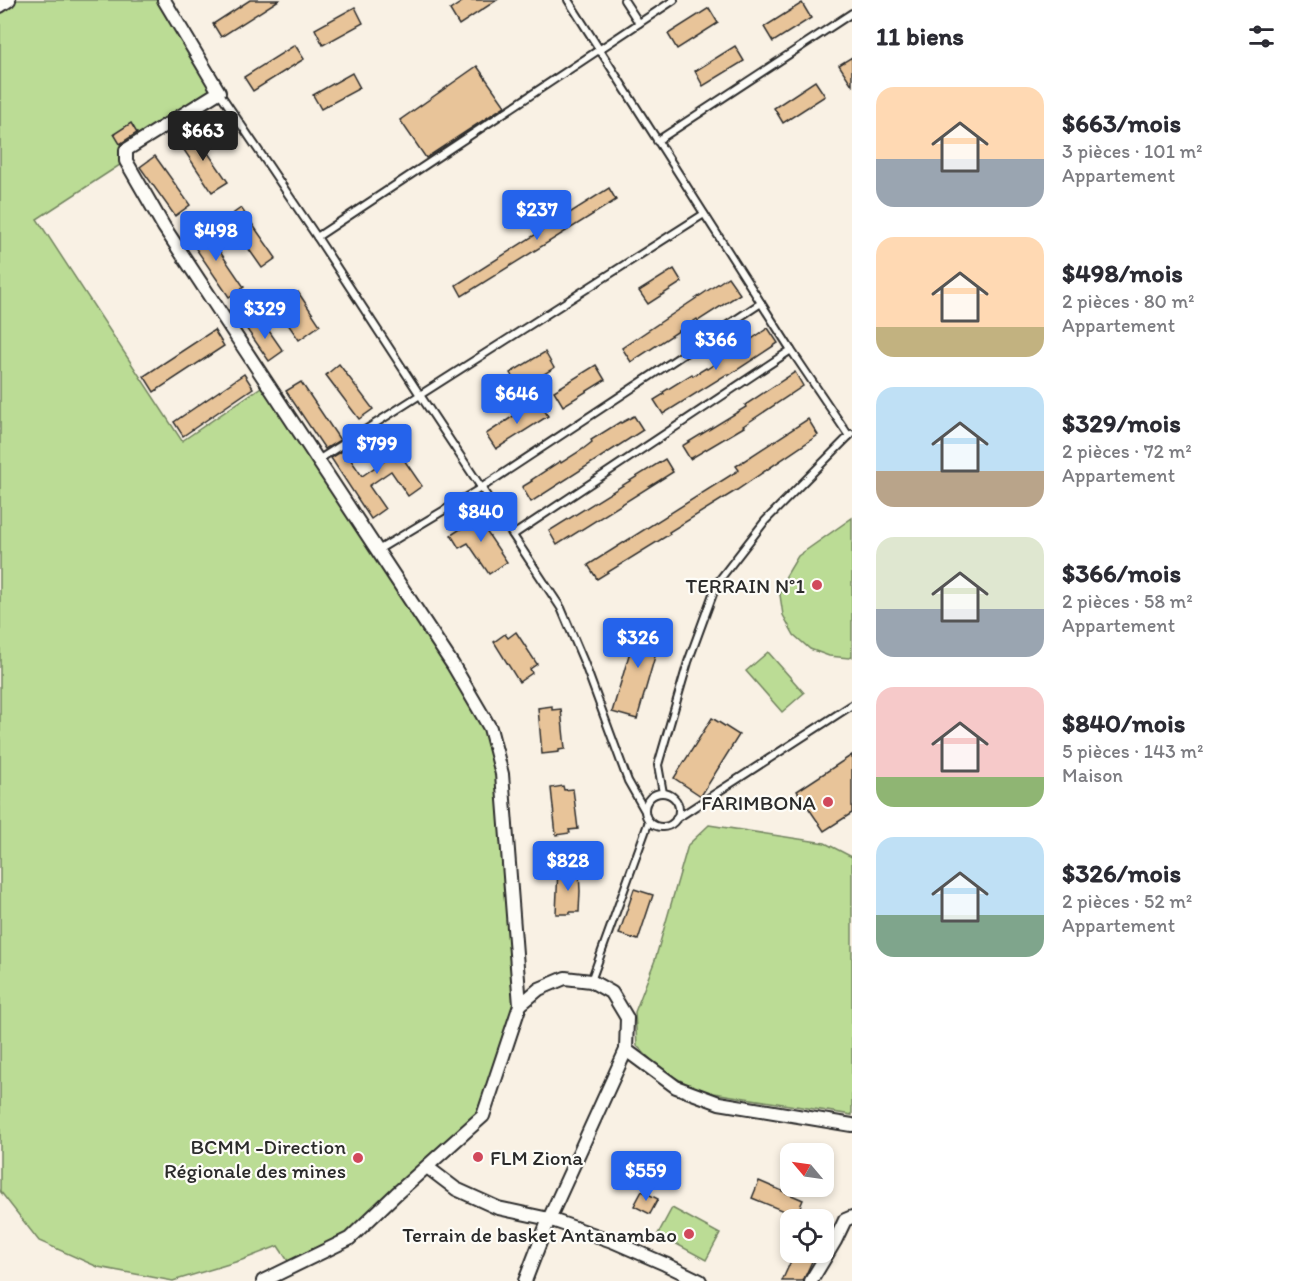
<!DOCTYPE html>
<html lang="fr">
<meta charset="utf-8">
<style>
body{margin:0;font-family:Itim,sans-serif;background:#f2f2f3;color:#2b2b33;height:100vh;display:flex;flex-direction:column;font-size:22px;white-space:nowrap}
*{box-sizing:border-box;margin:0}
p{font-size:20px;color:#7c7c81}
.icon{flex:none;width:33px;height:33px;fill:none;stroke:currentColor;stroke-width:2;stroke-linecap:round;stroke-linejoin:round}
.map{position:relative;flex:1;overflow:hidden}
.details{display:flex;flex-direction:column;background:#fff;width:450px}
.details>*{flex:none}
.needle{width:39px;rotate:299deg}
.buttons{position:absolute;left:780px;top:1143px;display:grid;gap:12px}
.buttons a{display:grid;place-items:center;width:54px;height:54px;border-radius:12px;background:#fff;box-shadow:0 3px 9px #0003;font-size:30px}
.price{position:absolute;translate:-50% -51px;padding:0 14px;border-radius:6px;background:#2563eb;color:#fff;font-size:20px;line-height:39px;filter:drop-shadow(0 2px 3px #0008)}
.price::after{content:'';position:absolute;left:50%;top:36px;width:18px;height:14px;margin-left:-9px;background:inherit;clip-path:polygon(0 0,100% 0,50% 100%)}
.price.active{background:#222;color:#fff}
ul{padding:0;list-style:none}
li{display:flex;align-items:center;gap:18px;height:150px;padding:0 24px}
li span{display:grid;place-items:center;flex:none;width:168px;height:120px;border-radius:18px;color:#555}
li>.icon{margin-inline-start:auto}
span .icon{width:72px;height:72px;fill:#fffc;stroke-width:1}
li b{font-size:26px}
h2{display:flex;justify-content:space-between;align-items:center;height:72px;padding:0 24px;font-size:26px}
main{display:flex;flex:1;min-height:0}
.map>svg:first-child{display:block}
</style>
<main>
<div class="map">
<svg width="852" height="1281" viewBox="0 0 852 1281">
<rect width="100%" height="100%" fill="#f9f1e4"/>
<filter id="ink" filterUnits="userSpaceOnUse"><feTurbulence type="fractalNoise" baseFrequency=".0167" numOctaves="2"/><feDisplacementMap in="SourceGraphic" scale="12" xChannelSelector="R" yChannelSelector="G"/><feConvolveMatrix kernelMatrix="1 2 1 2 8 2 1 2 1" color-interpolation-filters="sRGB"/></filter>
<g filter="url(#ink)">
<g fill="#bbdc95" stroke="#738460" stroke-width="1.5">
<polygon points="9,0 164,0 219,92 127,150 126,161 37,219 182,441 267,383 490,728 502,774 520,1005 483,1116 349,1239 292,1267 278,1246 242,1260 173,1281 98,1267 39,1241 0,1191 0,6"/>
<polygon points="852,518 852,657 849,658 829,656 810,649 794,635 783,615 780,595 786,576 798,556"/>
<polygon points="768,652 804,693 782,712 746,671"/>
<polygon points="709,825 825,843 852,857 852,1115 701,1091 662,1071 637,1046 635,1012 655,960 688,845"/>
<polygon points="672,1208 720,1234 706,1260 658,1234"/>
</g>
<g fill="#e8c499" stroke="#2b2b2b" stroke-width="1.5">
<polygon points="250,0 279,0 221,37 213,24"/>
<polygon points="465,0 497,0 459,25 450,10"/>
<polygon points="802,3 811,18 773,42 764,27"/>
<polygon points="355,7 363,23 323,45 315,29"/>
<polygon points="709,8 718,23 677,49 668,34"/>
<polygon points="295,45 304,59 253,91 244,77"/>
<polygon points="735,46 744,61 703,86 695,71"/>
<polygon points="852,57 852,85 839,65"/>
<polygon points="477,66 505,106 426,158 400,120"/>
<polygon points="352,73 360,88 321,109 313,95"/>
<polygon points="815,81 825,96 783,123 774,108"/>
<polygon points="131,123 137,133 120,144 114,134"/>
<polygon points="193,131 228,182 212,192 178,141"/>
<polygon points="155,156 190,205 175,216 140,167"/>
<polygon points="609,188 616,200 462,296 456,285"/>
<polygon points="241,208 276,258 262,268 227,218"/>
<polygon points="203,227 244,287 229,297 188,237"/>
<polygon points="674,269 682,282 648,304 639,291"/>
<polygon points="728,277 740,294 698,321 697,319 631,362 622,348"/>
<polygon points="298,292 320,325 299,340 276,307"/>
<polygon points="260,318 283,351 269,361 246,328"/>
<polygon points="768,328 778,343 728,376 727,374 663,414 654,400 664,394 663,392 692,374 693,376 706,368 707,369"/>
<polygon points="214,330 224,346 154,392 144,376"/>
<polygon points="545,352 554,368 520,389 510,373"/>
<polygon points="339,364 373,409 359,419 326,375"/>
<polygon points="596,365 605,380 563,406 554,391"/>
<polygon points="795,372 803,386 743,426 744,427 690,459 682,446 746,407 745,405"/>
<polygon points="244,374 253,388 183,436 174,422"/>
<polygon points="301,382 340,440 325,449 286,391"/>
<polygon points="538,400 548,416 496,449 486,434"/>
<polygon points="634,416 643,430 531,502 522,487 532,481 531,480 560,461 561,463 583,449 592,442 591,440 620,422 621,423"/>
<polygon points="808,419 818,435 737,490 669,532 670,534 597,579 588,565 739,470 736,466"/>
<polygon points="387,435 422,486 408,496 391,471 369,486 385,509 371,519 331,458 344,450 362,476 384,461 372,445"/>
<polygon points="665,459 673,472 557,545 549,531"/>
<polygon points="484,514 492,527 486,531 507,562 489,574 468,543 459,548 451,535"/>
<polygon points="640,618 664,625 637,719 612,712"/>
<polygon points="516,632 537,664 530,669 532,673 519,682 494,642 505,634 508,638"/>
<polygon points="552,706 552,710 561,709 565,749 559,750 559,752 542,754 538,708"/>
<polygon points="712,718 739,735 701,796 674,778"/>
<polygon points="852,755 852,813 824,831 797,791"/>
<polygon points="563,786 564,790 573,789 578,829 569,830 570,833 556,835 551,788"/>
<polygon points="558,868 570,868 570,872 579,872 580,891 579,912 570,912 570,914 556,914"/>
<polygon points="634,889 653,895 638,940 619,934"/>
<polygon points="759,1181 803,1200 796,1216 752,1198"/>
<polygon points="642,1191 658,1199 650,1214 634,1206"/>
<polygon points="795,1252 805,1252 814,1257 803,1281 782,1281"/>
</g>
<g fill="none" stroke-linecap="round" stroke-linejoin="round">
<g stroke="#2b2b2b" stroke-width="10">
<g id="service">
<polyline points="568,0 791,350 849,436"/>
<polyline points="624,0 639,23"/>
<polyline points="219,92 317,237 420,395 561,608 584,662 628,781 645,811"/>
<polyline points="657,141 852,13"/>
<polyline points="317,237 674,0"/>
<polyline points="318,460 704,214"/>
<polyline points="513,535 791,350"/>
<polyline points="378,550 481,488 761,303"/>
<polyline points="663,793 658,765 688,662 717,583 765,521 851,434"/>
<circle cx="662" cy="810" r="17"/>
<polyline points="676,819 852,705"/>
<polyline points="591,981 649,821"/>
</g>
</g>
<g stroke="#2b2b2b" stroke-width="16">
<g id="minor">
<polyline points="164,0 219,92 126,150 126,161 164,227 453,665 490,728 502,774 520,1005 483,1116 396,1194 349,1239 263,1281"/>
<polyline points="0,6 9,0"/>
<polyline points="520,1005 539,989 565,978 591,981 612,993 627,1018 626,1050 676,1087 719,1103 852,1125"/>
<polyline points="427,1167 456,1189 498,1208 549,1219 612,1241 665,1264 700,1281"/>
<polyline points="525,1281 549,1219 626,1050"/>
<polyline points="811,1281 835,1241 845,1220 852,1217"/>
</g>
</g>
<use href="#service" stroke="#fdfcf7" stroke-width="6"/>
<use href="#minor" stroke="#fdfcf7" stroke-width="12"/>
</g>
</g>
<g fill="#d1495b" stroke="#fdfcf7" stroke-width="2">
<circle cx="817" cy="585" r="6"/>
<circle cx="828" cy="802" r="6"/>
<circle cx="478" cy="1157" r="6"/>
<circle cx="358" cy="1158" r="6"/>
<circle cx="689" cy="1234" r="6"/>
</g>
<g text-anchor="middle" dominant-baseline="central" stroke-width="4.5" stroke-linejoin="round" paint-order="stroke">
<g font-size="21" fill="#2b2b2b" stroke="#fdfcf7" text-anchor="end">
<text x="805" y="585">TERRAIN N°1</text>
<text x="816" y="802">FARIMBONA</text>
<text x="346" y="1146">BCMM -Direction<tspan x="346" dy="24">Régionale des mines</tspan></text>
<text x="490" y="1157" text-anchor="start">FLM Ziona</text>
<text x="677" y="1234">Terrain de basket Antanambao</text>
</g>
</g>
</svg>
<div class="buttons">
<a><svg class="needle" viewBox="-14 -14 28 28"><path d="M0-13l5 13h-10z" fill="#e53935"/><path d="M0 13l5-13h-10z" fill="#7c7c81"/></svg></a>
<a><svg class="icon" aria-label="locate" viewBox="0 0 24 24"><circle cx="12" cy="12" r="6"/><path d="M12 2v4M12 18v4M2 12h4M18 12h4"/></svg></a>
</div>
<b class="price active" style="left:203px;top:162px">$663</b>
<b class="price" style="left:537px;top:241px">$237</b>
<b class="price" style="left:216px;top:262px">$498</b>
<b class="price" style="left:265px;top:340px">$329</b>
<b class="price" style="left:716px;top:371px">$366</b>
<b class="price" style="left:517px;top:425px">$646</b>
<b class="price" style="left:377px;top:475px">$799</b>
<b class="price" style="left:481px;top:543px">$840</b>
<b class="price" style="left:638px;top:669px">$326</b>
<b class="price" style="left:568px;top:892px">$828</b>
<b class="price" style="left:646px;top:1202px">$559</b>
</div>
<section class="details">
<h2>11 biens<svg class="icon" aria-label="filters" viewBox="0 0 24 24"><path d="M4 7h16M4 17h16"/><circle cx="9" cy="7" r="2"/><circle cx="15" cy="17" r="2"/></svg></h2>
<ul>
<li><span style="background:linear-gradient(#ffd9b3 60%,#9aa5b1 0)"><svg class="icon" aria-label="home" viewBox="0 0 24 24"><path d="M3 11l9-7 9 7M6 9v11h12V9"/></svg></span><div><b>$663/mois</b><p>3 pièces · 101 m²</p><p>Appartement</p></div></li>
<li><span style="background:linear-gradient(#ffd9b3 75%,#c2b280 0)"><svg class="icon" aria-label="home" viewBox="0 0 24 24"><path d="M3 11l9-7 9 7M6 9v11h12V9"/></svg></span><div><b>$498/mois</b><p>2 pièces · 80 m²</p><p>Appartement</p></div></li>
<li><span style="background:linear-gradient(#bfe0f5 70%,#b9a48a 0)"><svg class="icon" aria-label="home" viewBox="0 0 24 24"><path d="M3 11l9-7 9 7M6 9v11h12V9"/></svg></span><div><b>$329/mois</b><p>2 pièces · 72 m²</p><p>Appartement</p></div></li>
<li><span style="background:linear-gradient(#dfe7d0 60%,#9aa5b1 0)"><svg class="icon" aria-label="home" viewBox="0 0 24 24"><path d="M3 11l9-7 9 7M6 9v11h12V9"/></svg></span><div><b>$366/mois</b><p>2 pièces · 58 m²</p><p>Appartement</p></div></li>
<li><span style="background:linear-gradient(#f6c9c9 75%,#8fb573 0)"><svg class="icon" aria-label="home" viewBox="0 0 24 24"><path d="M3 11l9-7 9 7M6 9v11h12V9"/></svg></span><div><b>$840/mois</b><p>5 pièces · 143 m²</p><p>Maison</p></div></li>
<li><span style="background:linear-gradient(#bfe0f5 65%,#7fa58c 0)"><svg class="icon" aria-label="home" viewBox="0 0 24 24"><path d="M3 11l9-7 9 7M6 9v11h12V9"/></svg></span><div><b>$326/mois</b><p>2 pièces · 52 m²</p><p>Appartement</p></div></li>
</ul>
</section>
</main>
